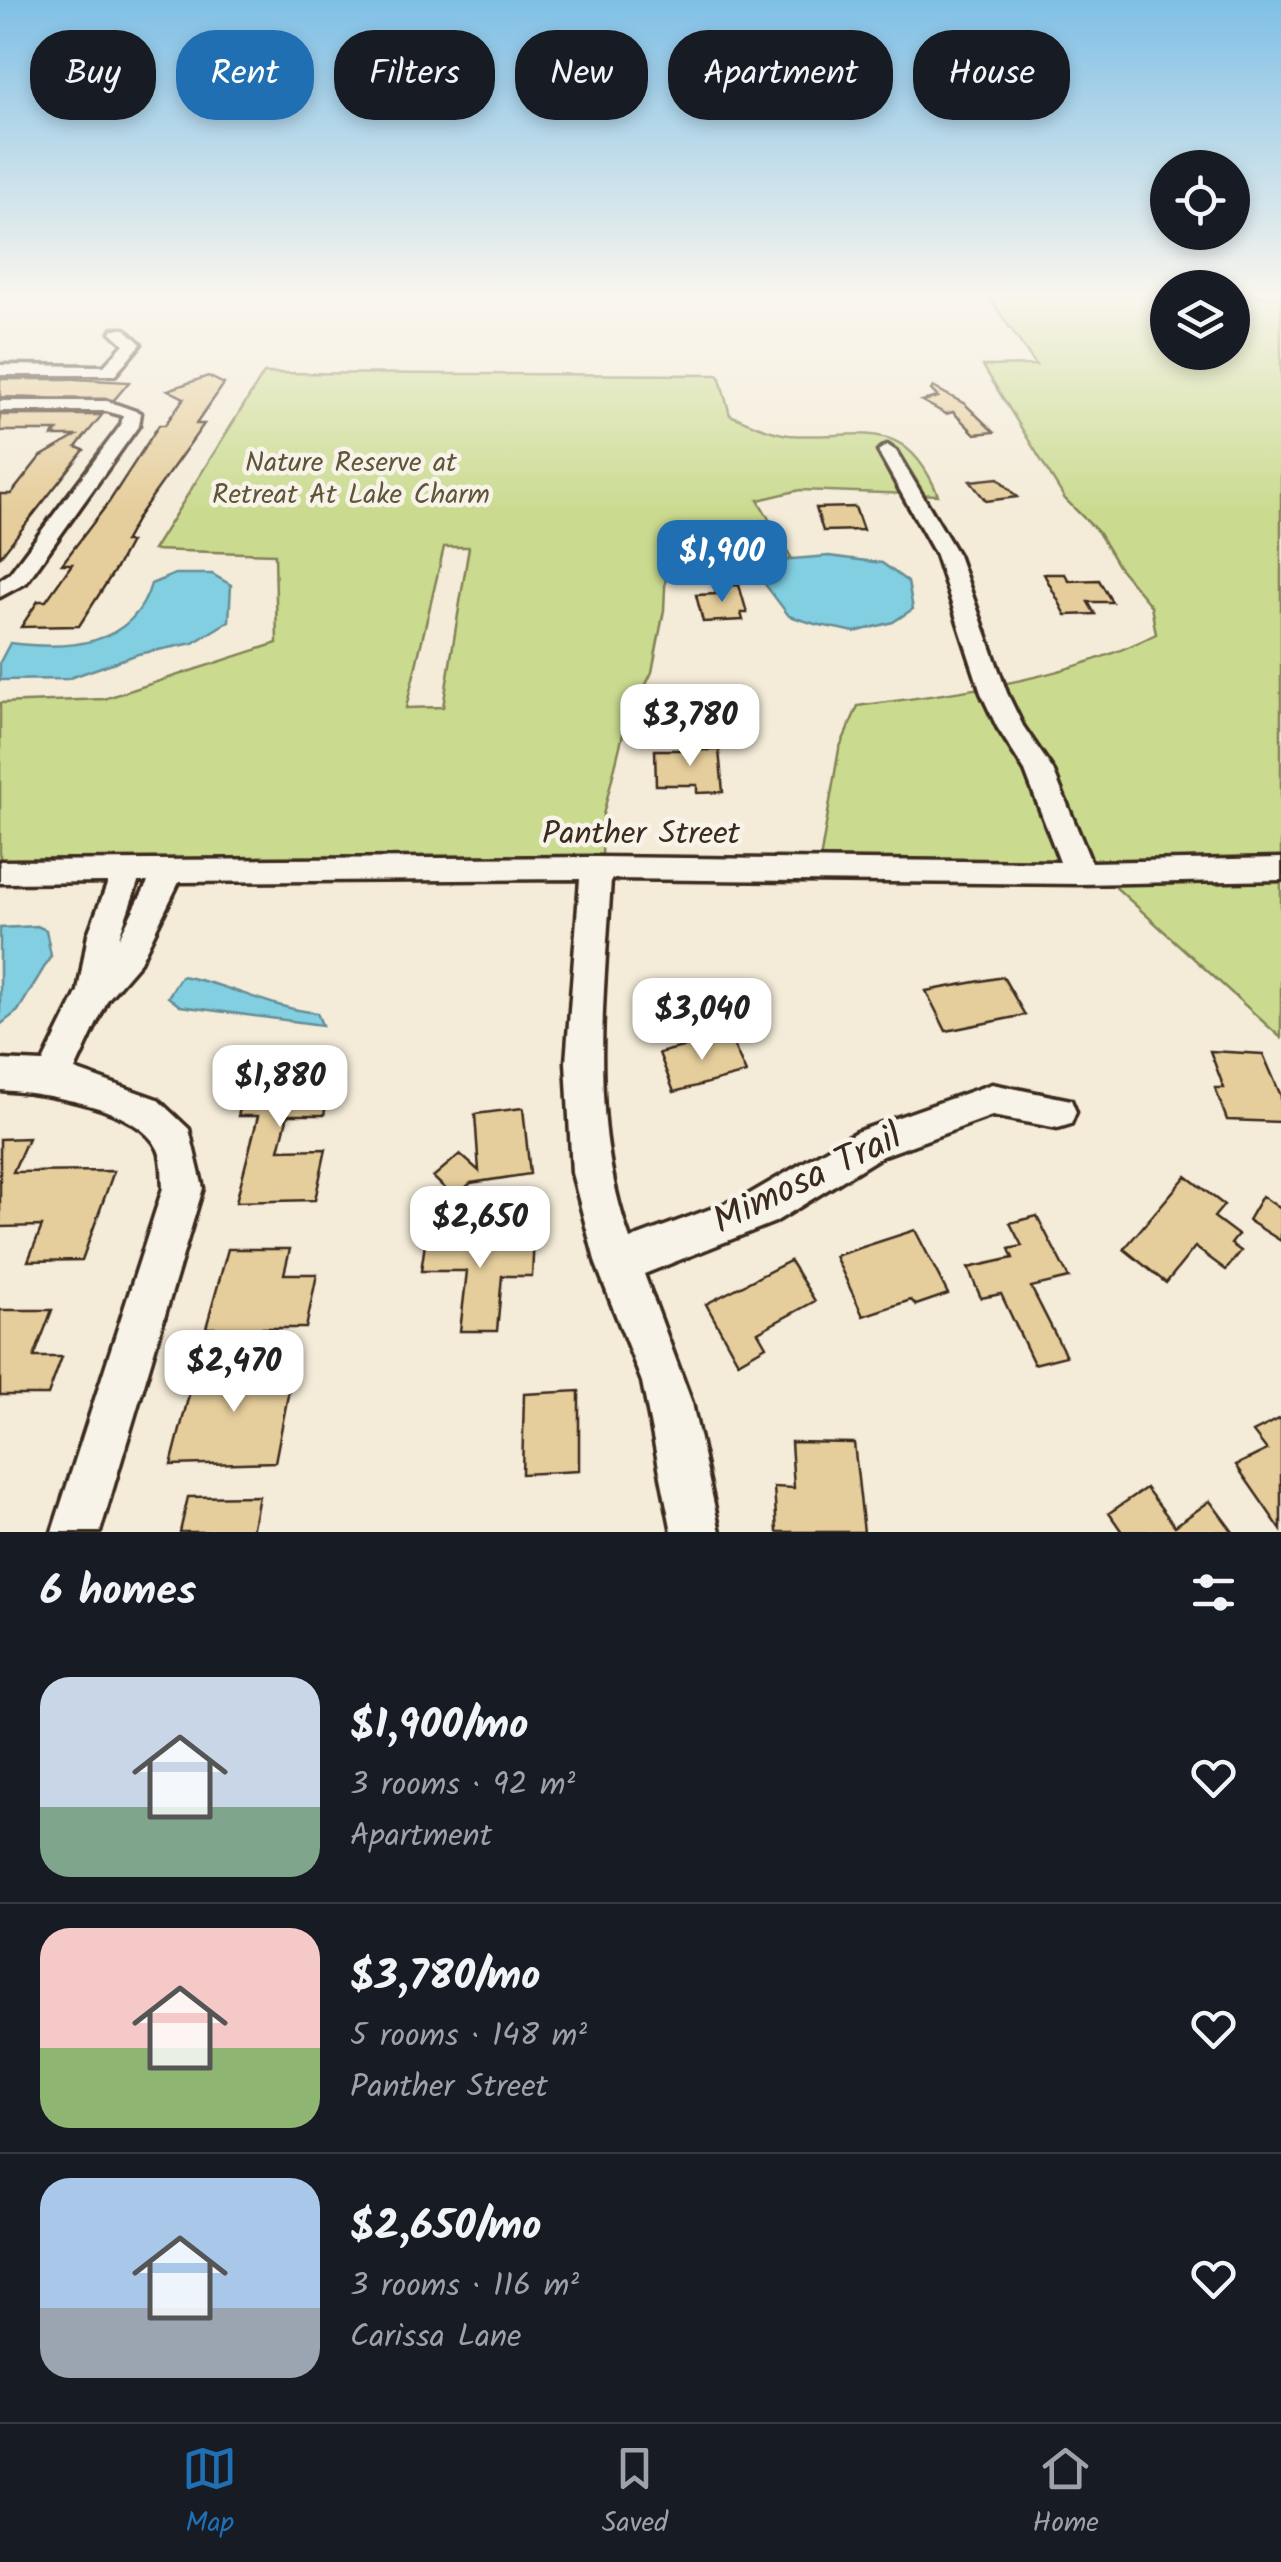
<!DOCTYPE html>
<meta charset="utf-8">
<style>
body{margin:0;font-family:Kalam,sans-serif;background:#20242c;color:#f1f3f6;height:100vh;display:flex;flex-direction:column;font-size:38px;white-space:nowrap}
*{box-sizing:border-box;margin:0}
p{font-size:32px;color:#9ea1a6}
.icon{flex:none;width:55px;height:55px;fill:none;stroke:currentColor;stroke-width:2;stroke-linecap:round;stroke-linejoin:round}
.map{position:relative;height:1532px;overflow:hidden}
.details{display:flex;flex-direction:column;background:#171b24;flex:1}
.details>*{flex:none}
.hud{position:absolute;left:30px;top:30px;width:1222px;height:90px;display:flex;gap:20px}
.buttons{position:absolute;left:1150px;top:150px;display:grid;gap:20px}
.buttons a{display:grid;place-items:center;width:100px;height:100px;border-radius:50%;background:#171b24;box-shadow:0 5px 15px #0003;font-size:50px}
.price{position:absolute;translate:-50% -85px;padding:0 22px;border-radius:20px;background:#fff;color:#222;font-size:32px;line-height:65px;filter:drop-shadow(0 2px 5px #0008)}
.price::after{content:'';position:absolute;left:50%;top:60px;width:30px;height:22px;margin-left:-15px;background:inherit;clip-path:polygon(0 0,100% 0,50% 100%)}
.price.on{background:#1f6fb2;color:#fff}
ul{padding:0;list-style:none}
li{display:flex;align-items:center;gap:30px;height:250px;padding:0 40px}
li+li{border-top:2px solid #363941}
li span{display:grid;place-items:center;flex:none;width:280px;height:200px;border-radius:30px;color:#555}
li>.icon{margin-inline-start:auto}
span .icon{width:120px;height:120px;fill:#fffc;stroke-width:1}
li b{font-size:42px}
h2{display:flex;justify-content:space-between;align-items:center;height:120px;padding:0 40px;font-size:42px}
.pill{padding:0 35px;border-radius:40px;background:#171b24;box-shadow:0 5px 15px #0003;font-size:35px;line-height:90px}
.pill.on{background:#1f6fb2;color:#fff}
.tab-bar{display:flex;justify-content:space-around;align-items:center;height:140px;border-top:2px solid #363941;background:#171b24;font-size:28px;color:#9ea1a6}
.tab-bar a{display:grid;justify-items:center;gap:5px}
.tab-bar .on{color:#1f6fb2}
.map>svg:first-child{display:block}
</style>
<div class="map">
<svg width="1281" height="1532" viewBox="0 0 1281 1532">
<rect width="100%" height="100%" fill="#f4ecd9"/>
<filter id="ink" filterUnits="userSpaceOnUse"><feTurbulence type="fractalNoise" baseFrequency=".01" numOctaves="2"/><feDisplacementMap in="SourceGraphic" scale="20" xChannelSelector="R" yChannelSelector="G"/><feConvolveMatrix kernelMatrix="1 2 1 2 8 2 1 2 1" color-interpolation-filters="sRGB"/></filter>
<g filter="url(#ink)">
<g fill="#cadb90" stroke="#828257" stroke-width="2.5" fill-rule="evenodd">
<path d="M988,296H1167L1168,352H1232L1233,296H1281V1038L1087,861L820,860L839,749L858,706C960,692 1063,681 1156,634L1151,606L1118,566L1098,532L1065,499L983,366L1036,365Z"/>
<path d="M264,373L719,375L730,415C748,422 770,433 789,435C860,440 904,412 938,495L800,490L758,500L792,559L755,571L699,558L666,566L664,610L652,672L624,730L603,815L602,859L0,863V703L104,699L277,643L275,554L153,550ZM444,547H469L443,707L406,708Z"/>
</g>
<g fill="#82cfe2" stroke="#668d94" stroke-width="2.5">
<polygon points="829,556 882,563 908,582 913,609 893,622 855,632 815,624 789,616 755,571 792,559"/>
<path d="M175,574H212L231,585L229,621L193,643L138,654L67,679L0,680V662L10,643C66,650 133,648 151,584Z"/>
<polygon points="37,926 46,930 51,956 18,1011 0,1025 0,928"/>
<path d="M181,976C229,984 269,1008 317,1013L322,1025L180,1006L168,997Z"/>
</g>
<g fill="#e6ce9c" stroke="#3b2a1e" stroke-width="2.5">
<polygon points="208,376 224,384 196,424 204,424 139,515 124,542 130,542 116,568 79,626 21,627 38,601 46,601 72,564 62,564 109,502 159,425 165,425 184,398 168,390"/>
<polygon points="0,379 74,379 129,382 114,400 0,397"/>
<polygon points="933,387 965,404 994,432 975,434 953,412 946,414 922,401 938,397 931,390"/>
<polygon points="0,415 102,415 76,447 84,450 0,557 0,494 11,494 40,457 76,436 52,436 57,431 0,431"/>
<polygon points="998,478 1017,497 986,501 970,481"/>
<polygon points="855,507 863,530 823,531 816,508"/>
<polygon points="1044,574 1065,574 1069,581 1099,580 1112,602 1088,602 1095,614 1066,615"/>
<polygon points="739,585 747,613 741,613 743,620 703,622 696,595 716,594 714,586"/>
<polygon points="655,750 719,750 723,792 697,793 697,785 656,785"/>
<polygon points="1003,977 1025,1015 946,1031 926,991"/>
<polygon points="729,1035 746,1073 674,1092 659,1053"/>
<polygon points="1210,1051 1263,1054 1281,1096 1281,1122 1227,1120 1215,1088 1224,1088"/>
<polygon points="310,1052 302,1086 330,1085 324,1115 288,1115 279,1150 326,1149 315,1200 236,1202 258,1116 238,1116 255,1053"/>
<polygon points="523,1108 530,1174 471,1183 454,1197 433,1177 460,1154 479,1171 475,1114"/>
<polygon points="28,1138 13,1172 114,1171 82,1260 28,1261 42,1226 0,1227 0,1139"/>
<polygon points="1186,1176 1224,1205 1214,1217 1238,1235 1231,1244 1241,1251 1226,1270 1195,1247 1166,1283 1124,1249"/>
<polygon points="1262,1196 1281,1209 1281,1241 1248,1220"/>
<polygon points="1037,1216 1069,1278 1031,1287 1066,1356 1034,1364 1001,1294 981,1298 968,1268 1013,1258 1009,1249 1022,1246 1010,1223"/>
<polygon points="915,1230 948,1294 916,1305 911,1300 863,1316 835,1256"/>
<polygon points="426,1237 534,1237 532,1276 502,1276 497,1331 460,1331 467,1271 421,1271"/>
<polygon points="228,1249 290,1249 284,1274 317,1274 306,1328 206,1328"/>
<polygon points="790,1261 815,1301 758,1332 766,1346 738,1362 706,1304"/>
<polygon points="0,1310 52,1310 34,1357 62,1357 48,1395 0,1395"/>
<polygon points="294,1364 275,1462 171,1465 196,1367"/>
<polygon points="579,1391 579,1471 522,1474 524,1394"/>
<polygon points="1281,1418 1281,1530 1236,1465 1267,1450 1253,1432"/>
<polygon points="791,1442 854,1443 864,1532 777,1532 774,1487 794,1488"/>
<polygon points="1146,1488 1175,1526 1210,1501 1233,1532 1122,1532 1109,1513"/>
<polygon points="259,1496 252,1532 180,1532 188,1497"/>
</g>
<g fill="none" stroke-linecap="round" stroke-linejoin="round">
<g stroke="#3b2a1e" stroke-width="7">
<g id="minor">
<polygon points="113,329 125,329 141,344 115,375 0,375 0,365 104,366 124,344 111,332"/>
<polygon points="0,401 107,401 141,413 139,425 26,583 0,597 0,580 10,573 121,425 123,416 106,411 0,411"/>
<path d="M887,445L896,451L958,555L1007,693L1023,726L1053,770L1091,862L1281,858V880L1080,884L611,879C604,1001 588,1121 630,1239L748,1195L856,1132L992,1084L1071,1100L1076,1112L1071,1124L1058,1128L992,1116L882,1156L775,1222L644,1274L692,1403L720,1532H672L642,1382L596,1264L572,1173L566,1062L580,879L179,882L140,962L108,999L75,1070L157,1099L189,1129L203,1188L100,1532H52L163,1188C162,1177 163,1159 158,1149C137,1106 42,1093 0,1090V1060L43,1062L78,991L88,934L108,882L0,883V861L596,857L1060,862L1025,771L997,727L981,693L936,555L878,451ZM138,882H148L119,938L120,934Z"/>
</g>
</g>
<use href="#minor" fill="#f7f3e8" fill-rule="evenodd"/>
</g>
</g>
<linearGradient id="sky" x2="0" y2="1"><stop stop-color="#7fbfe6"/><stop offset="0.58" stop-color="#faf6ee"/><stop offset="1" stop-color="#faf6ee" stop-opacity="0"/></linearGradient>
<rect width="1281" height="510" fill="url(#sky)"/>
<g text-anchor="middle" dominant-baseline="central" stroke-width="9" stroke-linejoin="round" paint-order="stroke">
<g font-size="28" fill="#5f563a" stroke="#f7f3e8">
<text x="351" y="463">Nature Reserve at<tspan x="351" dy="32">Retreat At Lake Charm</tspan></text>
</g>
<g font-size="32" fill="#3b2a1e" stroke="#f7f3e8">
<text x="641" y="834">Panther Street</text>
</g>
<g font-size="38" fill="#3b2a1e" stroke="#f7f3e8">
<text transform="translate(808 1180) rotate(-26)">Mimosa Trail</text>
</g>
</g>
</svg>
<div class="buttons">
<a><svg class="icon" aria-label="locate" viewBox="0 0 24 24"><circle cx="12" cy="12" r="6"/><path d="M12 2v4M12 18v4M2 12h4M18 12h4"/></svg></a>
<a><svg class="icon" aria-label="layers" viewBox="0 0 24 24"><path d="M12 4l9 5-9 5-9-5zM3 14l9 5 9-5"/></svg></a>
</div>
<b class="price on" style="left:722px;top:605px">$1,900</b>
<b class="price" style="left:690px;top:769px">$3,780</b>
<b class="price" style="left:702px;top:1063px">$3,040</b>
<b class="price" style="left:280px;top:1130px">$1,880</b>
<b class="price" style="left:480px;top:1271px">$2,650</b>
<b class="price" style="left:234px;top:1415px">$2,470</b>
<div class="hud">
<a class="pill">Buy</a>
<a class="pill on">Rent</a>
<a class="pill">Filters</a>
<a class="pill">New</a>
<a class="pill">Apartment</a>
<a class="pill">House</a>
</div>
</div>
<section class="details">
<h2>6 homes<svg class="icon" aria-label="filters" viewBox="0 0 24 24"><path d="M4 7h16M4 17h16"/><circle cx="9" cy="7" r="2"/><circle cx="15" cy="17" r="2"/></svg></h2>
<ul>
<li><span style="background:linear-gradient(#c9d6e8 65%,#7fa58c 0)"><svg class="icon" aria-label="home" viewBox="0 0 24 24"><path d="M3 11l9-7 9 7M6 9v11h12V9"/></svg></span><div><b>$1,900/mo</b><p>3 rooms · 92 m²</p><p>Apartment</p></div><svg class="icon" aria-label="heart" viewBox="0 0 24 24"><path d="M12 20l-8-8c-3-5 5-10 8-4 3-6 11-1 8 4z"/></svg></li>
<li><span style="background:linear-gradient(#f6c9c9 60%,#8fb573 0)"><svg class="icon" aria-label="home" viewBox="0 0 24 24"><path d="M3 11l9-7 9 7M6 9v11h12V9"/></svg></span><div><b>$3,780/mo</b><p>5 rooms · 148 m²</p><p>Panther Street</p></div><svg class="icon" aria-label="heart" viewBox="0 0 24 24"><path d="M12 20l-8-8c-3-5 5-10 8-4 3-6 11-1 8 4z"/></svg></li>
<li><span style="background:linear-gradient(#a9c7e8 65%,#9aa5b1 0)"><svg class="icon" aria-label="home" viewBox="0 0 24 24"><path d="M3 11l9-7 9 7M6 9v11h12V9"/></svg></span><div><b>$2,650/mo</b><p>3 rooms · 116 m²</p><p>Carissa Lane</p></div><svg class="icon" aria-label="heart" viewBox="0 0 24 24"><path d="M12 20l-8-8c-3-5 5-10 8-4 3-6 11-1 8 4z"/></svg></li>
</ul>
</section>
<nav class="tab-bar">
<a class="on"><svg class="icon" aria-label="map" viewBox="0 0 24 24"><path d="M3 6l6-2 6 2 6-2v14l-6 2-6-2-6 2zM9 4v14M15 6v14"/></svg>Map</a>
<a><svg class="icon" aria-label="saved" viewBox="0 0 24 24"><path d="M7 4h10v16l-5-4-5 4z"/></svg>Saved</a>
<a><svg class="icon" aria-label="home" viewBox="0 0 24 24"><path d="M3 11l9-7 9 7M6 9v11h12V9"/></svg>Home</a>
</nav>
